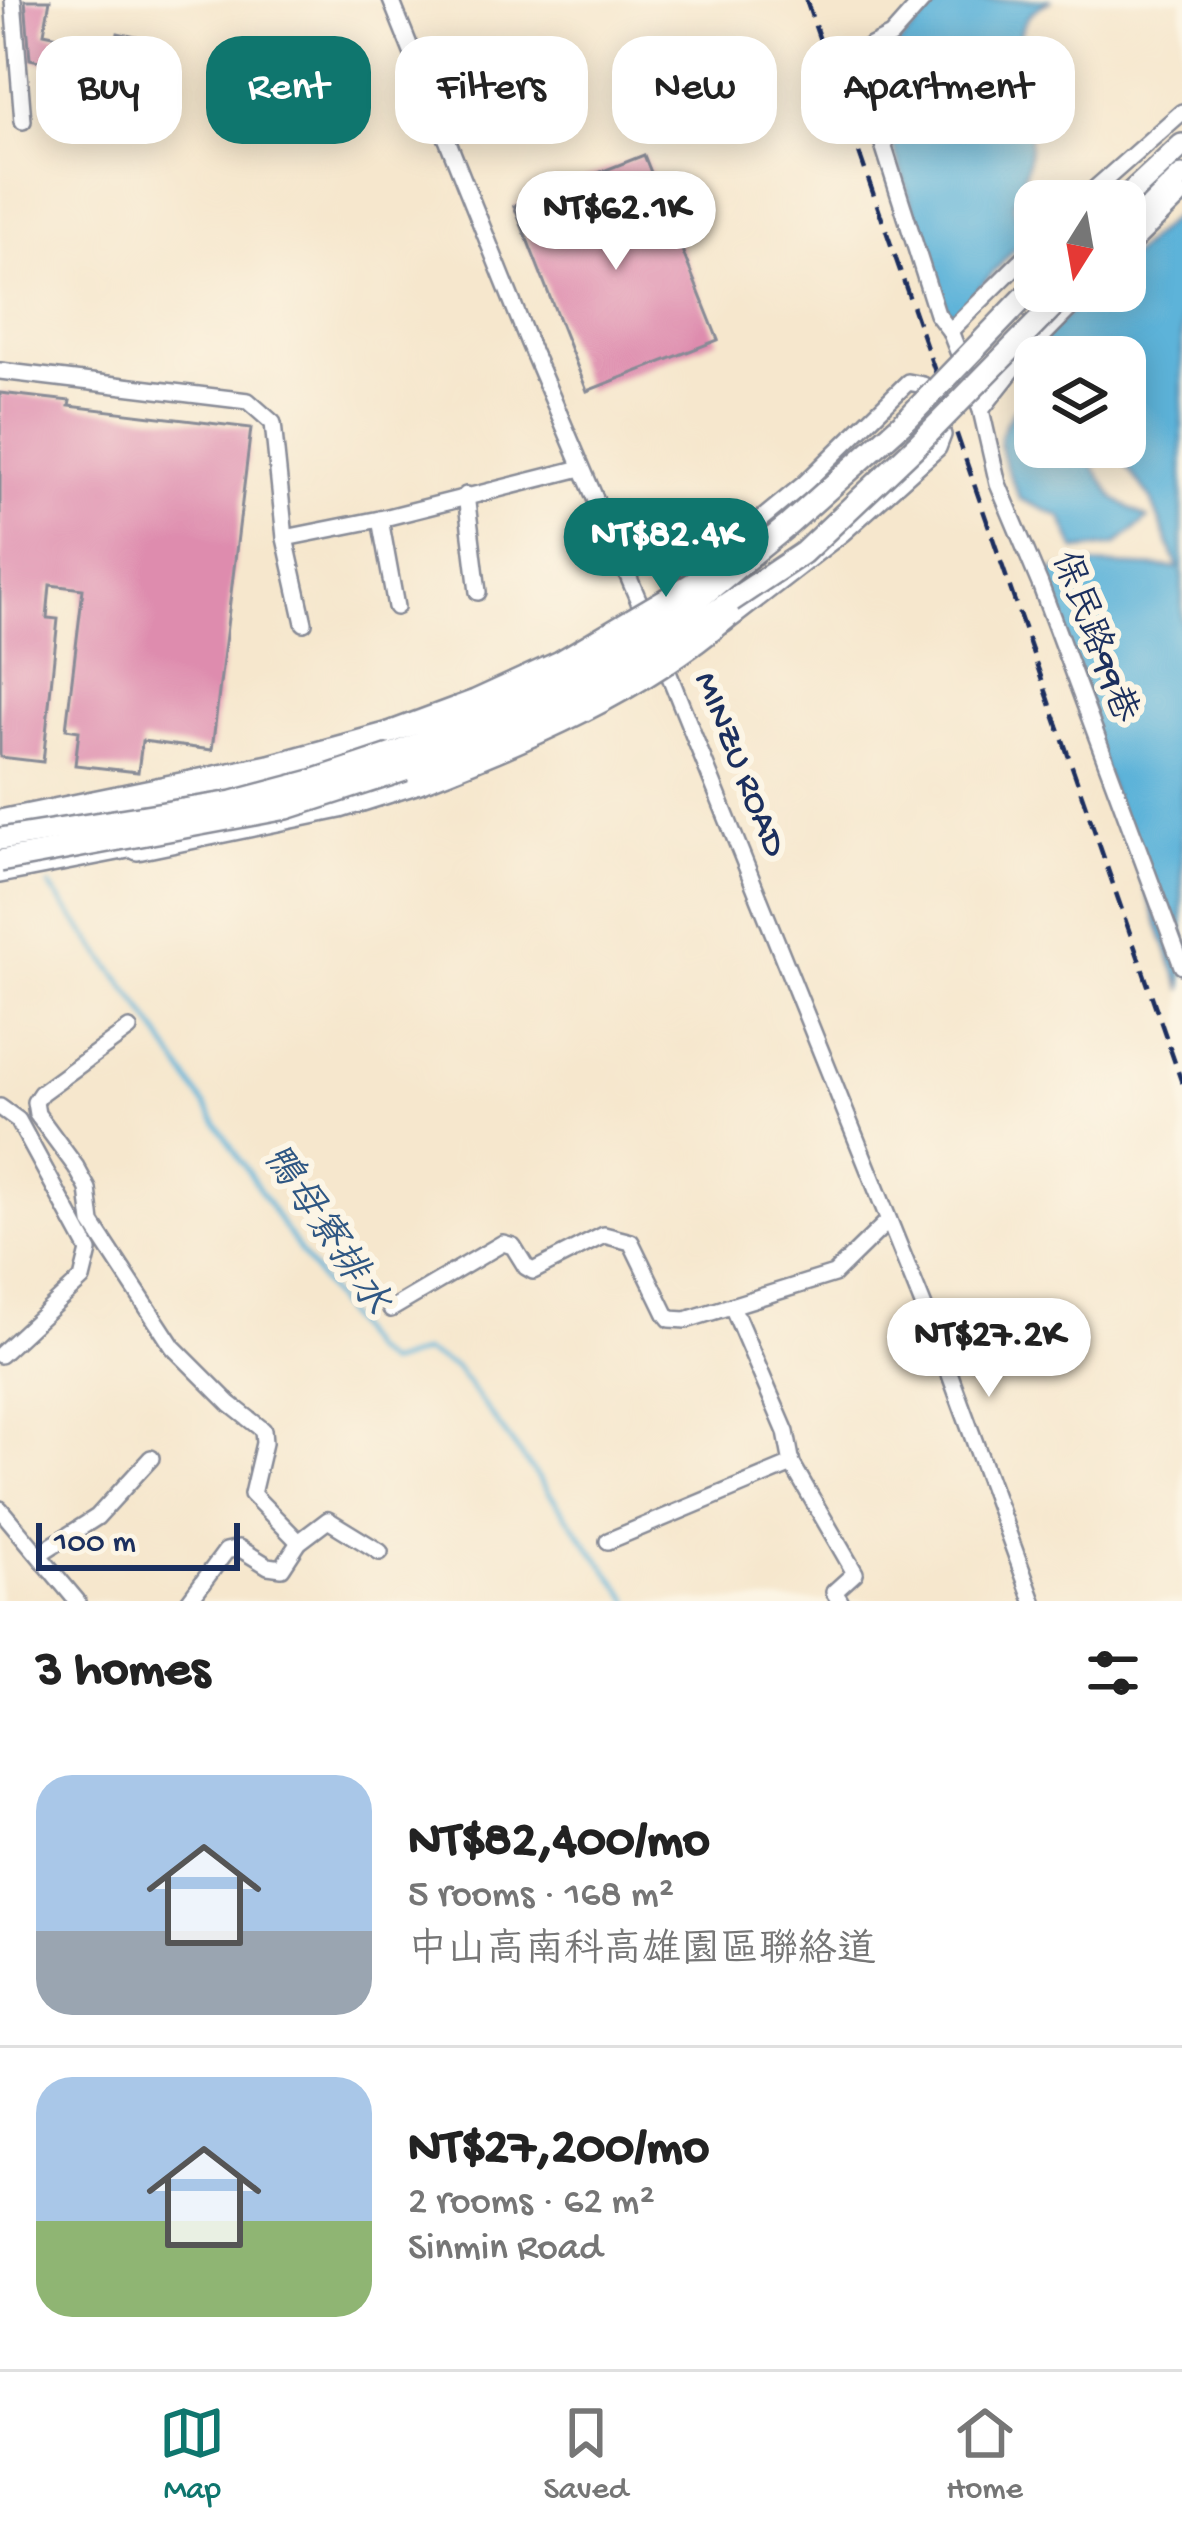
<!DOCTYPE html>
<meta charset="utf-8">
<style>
body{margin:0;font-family:"Gochi Hand","LXGW WenKai TC",sans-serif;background:#f6f6f6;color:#222;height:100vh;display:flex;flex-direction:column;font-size:45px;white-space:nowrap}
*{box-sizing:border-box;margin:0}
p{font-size:39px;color:#767676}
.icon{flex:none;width:66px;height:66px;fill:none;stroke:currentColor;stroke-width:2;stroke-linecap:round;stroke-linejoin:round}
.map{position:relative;height:1601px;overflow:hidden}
.sheet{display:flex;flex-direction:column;background:#fff;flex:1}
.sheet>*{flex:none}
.banner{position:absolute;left:36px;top:36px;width:1110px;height:108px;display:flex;gap:24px}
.needle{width:78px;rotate:191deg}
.fabs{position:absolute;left:1014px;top:180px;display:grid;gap:24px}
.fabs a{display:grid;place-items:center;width:132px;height:132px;border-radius:24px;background:#fff;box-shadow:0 6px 30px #0003;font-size:60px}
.scale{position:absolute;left:36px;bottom:30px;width:204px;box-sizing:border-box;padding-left:12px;border:6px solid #1b2f5e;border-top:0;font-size:33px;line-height:42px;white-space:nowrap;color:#1b2f5e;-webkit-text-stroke:9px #fcf5e5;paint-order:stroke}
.price{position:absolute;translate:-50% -102px;padding:0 27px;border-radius:42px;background:#fff;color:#222;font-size:39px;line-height:78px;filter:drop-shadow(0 3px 6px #0008)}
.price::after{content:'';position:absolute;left:50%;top:72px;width:36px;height:27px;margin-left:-18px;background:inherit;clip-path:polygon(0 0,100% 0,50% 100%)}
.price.selected{background:#0f766e;color:#fff}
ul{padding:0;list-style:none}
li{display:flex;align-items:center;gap:36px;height:300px;padding:0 36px}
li+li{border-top:3px solid #e0e0e0}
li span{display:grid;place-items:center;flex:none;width:336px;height:240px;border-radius:36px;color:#555}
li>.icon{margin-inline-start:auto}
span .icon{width:144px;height:144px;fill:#fffc;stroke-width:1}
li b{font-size:51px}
h2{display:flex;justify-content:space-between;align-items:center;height:144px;padding:0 36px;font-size:51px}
.chip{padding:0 42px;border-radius:36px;background:#fff;box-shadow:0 6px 30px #0003;font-size:42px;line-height:108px}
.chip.selected{background:#0f766e;color:#fff}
.menu{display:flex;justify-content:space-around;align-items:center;height:168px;border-top:3px solid #e0e0e0;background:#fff;font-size:33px;color:#767676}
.menu a{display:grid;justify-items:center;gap:6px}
.menu .selected{color:#0f766e}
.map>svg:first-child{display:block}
</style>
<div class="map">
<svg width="1182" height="1601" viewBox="0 0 1182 1601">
<rect width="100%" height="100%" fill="#fcf5e5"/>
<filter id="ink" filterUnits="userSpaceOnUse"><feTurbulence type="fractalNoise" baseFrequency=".00833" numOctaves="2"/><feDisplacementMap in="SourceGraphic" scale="24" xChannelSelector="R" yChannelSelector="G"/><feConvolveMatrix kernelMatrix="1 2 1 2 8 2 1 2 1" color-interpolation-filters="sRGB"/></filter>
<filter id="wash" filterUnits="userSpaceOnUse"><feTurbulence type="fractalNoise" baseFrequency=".004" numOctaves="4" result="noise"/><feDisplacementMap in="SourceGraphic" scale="48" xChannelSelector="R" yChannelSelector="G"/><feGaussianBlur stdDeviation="2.7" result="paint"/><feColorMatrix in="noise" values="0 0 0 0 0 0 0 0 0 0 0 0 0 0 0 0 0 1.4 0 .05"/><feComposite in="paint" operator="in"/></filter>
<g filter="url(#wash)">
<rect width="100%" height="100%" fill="#f6e7cd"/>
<g fill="#5db3d9" stroke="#3c719c" stroke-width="3">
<path d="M943,0H1052C1024,11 1012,34 1024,64C1034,90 1047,89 1026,117C1035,146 1025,178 1013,204L1023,239L957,313L946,310L871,79L884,59Z"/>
<polygon points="1182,209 1182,990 1124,832 1041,573 1086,564 1178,568 1151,499 1112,447 1125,447 1125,357 1044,357 1035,345 1093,291 1125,291 1125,262"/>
<path d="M1033,385L1035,447H1080L1115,499L1148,519L1116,545L1076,550L1061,517L1020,499C993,437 991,439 1033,385Z"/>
</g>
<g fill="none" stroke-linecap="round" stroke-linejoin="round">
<polyline stroke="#5db3d9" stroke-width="4.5" points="49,885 146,1014 284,1228 369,1350 387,1364 424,1352 456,1368 630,1601"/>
</g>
<g id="blocks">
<g fill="#de8cae">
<polygon points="25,0 50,0 44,33 115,48 118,33 140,38 132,82 30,59"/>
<polygon points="644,155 718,340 587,391 514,206"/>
<polygon points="0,393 70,401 69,406 251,428 212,750 142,741 138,772 75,765 79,731 66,729 83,589 50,585 47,618 58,619 43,762 0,757"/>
</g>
</g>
</g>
<g filter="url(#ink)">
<use href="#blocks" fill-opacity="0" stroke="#888b96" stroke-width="3"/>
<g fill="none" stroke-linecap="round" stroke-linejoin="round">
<g stroke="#888b96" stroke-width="20">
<g id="minor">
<polyline points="13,0 23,121"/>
<polyline points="391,0 528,341 646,618"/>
<polyline points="923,0 891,36 869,47 858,66 937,314 950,331 981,410 998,484 1040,584 1182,966"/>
<polyline points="1081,201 1182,112"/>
<polyline points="1125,251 1182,195"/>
<polyline points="950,331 1035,247"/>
<polyline points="0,371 248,401 273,423 285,538 304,623"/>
<polyline points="981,410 1026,353 1087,291"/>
<polyline points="466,495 478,592"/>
<polyline points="380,519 396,607"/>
<polyline points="285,538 380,519 581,468"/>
<polyline points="686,581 804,484 908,382 923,385 943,435 938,448 843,533 724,625"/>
<polyline points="662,657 938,1342 1033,1601"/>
<polyline points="68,817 301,773 400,739"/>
<polyline points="0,875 144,847"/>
<polyline points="129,1029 41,1093 35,1102 37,1114 76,1167 88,1189 92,1223 173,1347 230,1404 263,1430 264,1443 252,1494 299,1542"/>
<polyline points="0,1107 18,1120 89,1251 82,1279 0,1355"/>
<polyline points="732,1306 786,1432 792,1464 855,1573 834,1592 840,1601"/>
<polyline points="391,1309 503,1243 513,1246 526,1267 533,1271 604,1235 631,1242 666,1314 670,1319 686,1320 834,1274 888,1221"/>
<polyline points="0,1509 77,1601"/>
<polyline points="608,1541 792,1464"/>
<polyline points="39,1554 97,1517 151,1458"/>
<polyline points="189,1601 226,1551 239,1548 268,1566 282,1568 299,1542 328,1520 380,1552"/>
</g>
</g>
<g stroke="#888b96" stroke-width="26">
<g id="highway">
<polyline points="1122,201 1182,145"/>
<polyline points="1125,233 1182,176"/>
<polyline points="0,821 269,766 389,733"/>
<polyline points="137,849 340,807 419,782"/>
</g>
</g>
<use href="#minor" stroke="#fff" stroke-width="15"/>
<use href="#highway" stroke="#fff" stroke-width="21"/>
<polyline stroke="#1b2f5e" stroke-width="4.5" stroke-dasharray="18 9" stroke-linecap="butt" points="806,0 1182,1083"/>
<g stroke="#888b96" stroke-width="26" stroke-linecap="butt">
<g id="highway-bridge">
<polyline points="389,733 475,701 560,662 719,568"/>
<path d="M419,782C528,740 640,692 729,616"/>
<polyline points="0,839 233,802 312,781 402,751 556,685 682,612 786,527 908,418 1035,286"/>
<polyline points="0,861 287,808 408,769 562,703 683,633 803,553 919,443 1068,291"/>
</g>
</g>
<use href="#highway-bridge" stroke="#fff" stroke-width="21"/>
</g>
</g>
<g text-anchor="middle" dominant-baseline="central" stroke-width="12" stroke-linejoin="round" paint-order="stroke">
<g font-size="36" fill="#1b2f5e" stroke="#fcf5e5">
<text transform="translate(1092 638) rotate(69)">保民路99巷</text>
<text transform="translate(738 765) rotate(68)">MINZU ROAD</text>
</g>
<g font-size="39" font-style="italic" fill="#2f5783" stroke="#fcf5e5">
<text transform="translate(323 1231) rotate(56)">鴨母寮排水</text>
</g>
</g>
</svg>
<div class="fabs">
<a><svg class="needle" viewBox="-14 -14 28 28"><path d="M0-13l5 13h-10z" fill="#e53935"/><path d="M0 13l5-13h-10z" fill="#767676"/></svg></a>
<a><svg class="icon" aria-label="layers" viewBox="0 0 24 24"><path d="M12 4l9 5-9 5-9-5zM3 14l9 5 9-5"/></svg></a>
</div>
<div class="scale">100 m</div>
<b class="price" style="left:616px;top:273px">NT$62.1K</b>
<b class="price selected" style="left:666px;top:600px">NT$82.4K</b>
<b class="price" style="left:989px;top:1400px">NT$27.2K</b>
<div class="banner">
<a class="chip">Buy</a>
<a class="chip selected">Rent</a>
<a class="chip">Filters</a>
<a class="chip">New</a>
<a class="chip">Apartment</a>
</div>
</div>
<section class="sheet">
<h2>3 homes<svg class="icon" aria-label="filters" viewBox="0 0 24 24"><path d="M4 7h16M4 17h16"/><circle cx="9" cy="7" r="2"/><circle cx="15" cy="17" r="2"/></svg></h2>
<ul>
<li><span style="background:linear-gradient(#a9c7e8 65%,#9aa5b1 0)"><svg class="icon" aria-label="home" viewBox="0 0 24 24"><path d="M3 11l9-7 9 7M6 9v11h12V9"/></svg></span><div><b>NT$82,400/mo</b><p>5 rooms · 168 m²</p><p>中山高南科高雄園區聯絡道</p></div></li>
<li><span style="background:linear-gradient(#a9c7e8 60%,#8fb573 0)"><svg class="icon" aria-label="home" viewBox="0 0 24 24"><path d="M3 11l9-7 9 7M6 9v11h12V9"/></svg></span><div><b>NT$27,200/mo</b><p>2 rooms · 62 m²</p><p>Sinmin Road</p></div></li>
</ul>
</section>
<nav class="menu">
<a class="selected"><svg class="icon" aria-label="map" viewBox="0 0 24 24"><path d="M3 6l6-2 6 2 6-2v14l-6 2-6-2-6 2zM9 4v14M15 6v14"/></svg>Map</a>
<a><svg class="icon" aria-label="saved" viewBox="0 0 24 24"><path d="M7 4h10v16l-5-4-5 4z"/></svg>Saved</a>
<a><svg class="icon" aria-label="home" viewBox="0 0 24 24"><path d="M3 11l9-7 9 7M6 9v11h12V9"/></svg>Home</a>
</nav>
